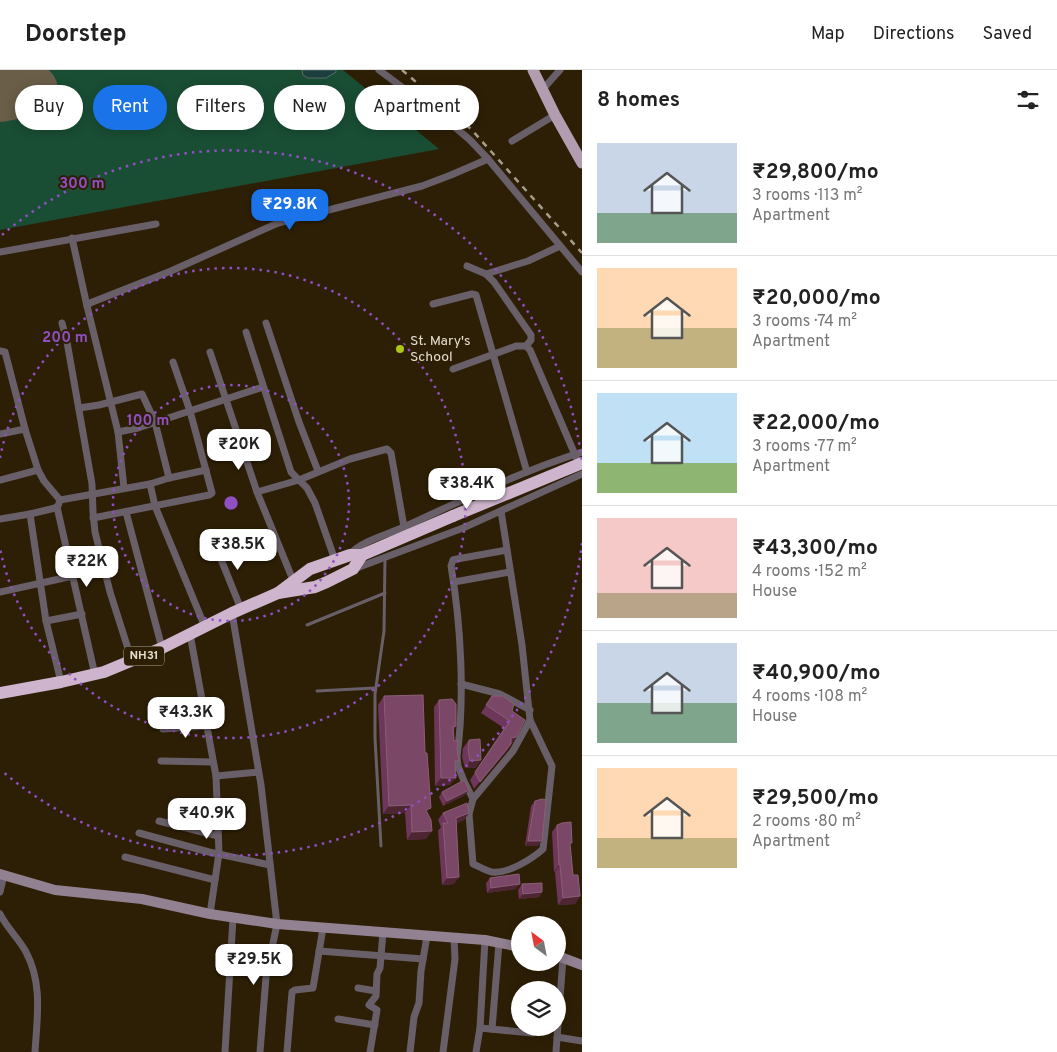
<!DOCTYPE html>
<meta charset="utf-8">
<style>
body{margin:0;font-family:Overpass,sans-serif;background:#f2f2f2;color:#222;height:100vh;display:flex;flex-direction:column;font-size:19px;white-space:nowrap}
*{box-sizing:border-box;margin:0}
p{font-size:16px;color:#767676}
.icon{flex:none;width:28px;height:28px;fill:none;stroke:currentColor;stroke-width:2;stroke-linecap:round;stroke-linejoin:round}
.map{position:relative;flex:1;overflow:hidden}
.sheet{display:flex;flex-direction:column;background:#fff;width:475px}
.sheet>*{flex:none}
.hud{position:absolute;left:15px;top:15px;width:475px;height:45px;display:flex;gap:10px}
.needle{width:32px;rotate:328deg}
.tools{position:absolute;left:511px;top:846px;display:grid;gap:10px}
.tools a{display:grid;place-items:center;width:55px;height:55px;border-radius:50%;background:#fff;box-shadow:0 2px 12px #0003;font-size:25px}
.price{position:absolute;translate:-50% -42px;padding:0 11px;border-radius:10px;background:#fff;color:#222;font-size:16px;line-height:32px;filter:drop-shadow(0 1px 2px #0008)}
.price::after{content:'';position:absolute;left:50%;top:30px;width:15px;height:11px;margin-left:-8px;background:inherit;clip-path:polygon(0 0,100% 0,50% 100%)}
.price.current{background:#1a73e8;color:#fff}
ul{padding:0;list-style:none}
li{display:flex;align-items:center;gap:15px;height:125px;padding:0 15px}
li+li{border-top:1px solid #e0e0e0}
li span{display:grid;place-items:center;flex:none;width:140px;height:100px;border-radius:0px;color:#555}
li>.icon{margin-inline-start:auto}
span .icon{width:60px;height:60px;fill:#fffc;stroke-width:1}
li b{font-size:21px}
h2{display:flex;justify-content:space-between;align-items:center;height:60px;padding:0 15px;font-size:21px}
.tag{padding:0 18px;border-radius:22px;background:#fff;box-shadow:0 2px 12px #0003;font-size:18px;line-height:45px}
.tag.current{background:#1a73e8;color:#fff}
header{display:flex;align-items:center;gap:30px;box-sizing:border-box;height:70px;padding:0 25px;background:#fff;border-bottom:1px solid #e0e0e0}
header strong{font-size:24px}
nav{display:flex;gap:28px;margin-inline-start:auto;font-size:18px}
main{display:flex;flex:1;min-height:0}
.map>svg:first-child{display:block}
</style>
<header>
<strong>Doorstep</strong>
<nav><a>Map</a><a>Directions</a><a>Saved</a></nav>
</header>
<main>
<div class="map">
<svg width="582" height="982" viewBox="0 0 582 982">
<rect width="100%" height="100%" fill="#2d1f06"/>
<polygon fill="#194e34" points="0,0 343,0 439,79 0,160 0,43 35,36 29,3 0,8"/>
<polygon fill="#1c3e3e" stroke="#586d69" points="302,0 336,0 336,2 326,8 308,8 303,5"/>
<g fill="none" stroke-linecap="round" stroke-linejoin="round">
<polyline stroke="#6a5e48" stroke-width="52" points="0,26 32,20"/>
<g stroke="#695f68" stroke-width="3">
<polyline points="307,555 385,523"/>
<polyline points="317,621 375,618"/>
<polyline points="381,776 375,668 375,624 384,561 385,488"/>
</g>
<g stroke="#695f68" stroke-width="7">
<polyline points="379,0 450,53 470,70 488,89 582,202"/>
<polyline points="543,19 560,0"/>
<polyline points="512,71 555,45"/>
<polyline points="72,168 87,236 118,362 124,418"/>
<polyline points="0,182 156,154"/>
<polyline points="467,196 486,204 494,212 531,265 531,270 526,276"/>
<polyline points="486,204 528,191 560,176"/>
<polyline points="433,234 472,224 476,225 527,402"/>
<polyline points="87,236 90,233 171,201 278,153 422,116 451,105 488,89"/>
<polyline points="62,253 67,272 92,414 93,442 95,462 110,522 132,591"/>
<polyline points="266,253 299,352 318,401"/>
<polyline points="246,262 291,402 307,418 315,433 335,490"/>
<polyline points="0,281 5,282 25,359 38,400 44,411 60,430"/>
<polyline points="210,282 257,422 293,510"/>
<polyline points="453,299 516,276 526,276 530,280 576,387"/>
<polyline points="79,338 99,335 142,324 155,352 169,408"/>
<polyline points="118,362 138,358 263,317"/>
<polyline points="0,364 25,359"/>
<polyline points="0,410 38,400"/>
<polyline points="150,414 155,436 205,557"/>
<polyline points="257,422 299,410 350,389 387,379 391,383 404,457"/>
<polyline points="57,437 95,605"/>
<path d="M501,441L522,575L530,650L552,696L543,779C532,789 508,804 492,802C486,801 478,796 473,794L469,744L473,729L464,711L458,696L457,687C465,627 461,555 451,496L453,490L457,489L507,480"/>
<polyline points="126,442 162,578"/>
<polyline points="30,444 46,551 61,612"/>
<polyline points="93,448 209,425 212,423 190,341 173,292"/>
<polyline points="0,449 30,444 55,438 58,436 60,430 150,414 169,408 206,400"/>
<polyline points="214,472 241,539"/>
<path d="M350,484C363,470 387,465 404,457C463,430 521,401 582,382"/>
<polyline points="354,499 463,458 582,404"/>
<polyline points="454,512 510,502"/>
<polyline points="0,522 73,506"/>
<polyline points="232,543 261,715 277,854 266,907 260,982"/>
<polyline points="46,551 82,544"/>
<polyline points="190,564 216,706 219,783 210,844"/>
<polyline points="461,614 500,624 530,640"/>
<polyline points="163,659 207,656"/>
<polyline points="161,691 213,692"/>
<polyline points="216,706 258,702"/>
<polyline points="473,729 513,681 530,650"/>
<polyline points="159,751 218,766"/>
<polyline points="139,763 209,782 270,795"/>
<polyline points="125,787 215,810"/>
<polyline points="0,822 4,805"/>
<path d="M0,844C7,858 19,869 26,882C43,914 37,948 35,982"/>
<polyline points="319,881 423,889"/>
<polyline points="358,918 376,921"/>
<polyline points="338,949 375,955"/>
<polyline points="480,958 532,963"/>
<polyline points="492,959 499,873"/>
<polyline points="557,967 582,971"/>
<polyline points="225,982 233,848"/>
<polyline points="287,982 292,922 295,920 313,918 323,858"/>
<polyline points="370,982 377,940 369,935 376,926 377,904 380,898 383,862"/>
<polyline points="410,982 414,947 419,933 421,901 427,866"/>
<polyline points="443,982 455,889 454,868"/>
<polyline points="476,982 480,958 485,870"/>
<polyline points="556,982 563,888"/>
</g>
<g stroke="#928190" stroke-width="10">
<polyline points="0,804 55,820 142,829 210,844 277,854 485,870 520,877"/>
<polyline points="558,886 582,895"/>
</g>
<polyline stroke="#b19cb0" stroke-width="11" points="533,0 555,45 582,93"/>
<g stroke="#ceb4cc" stroke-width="12">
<polyline points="278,523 315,517 327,512 353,499 362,485"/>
<polyline points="0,623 61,612 104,602 162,578 232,543 278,523 310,499 350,485 362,485 453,446"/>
</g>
<polyline stroke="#a79d8b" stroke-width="2.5" stroke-dasharray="6 6" stroke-linecap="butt" points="402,0 471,59 582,183"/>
<polyline stroke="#ceb4cc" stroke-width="12" points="453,446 582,393"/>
</g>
<g fill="#6d365a">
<polygon points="384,626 426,769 407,770 405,743 383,744 378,635"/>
<polygon points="492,626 512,641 516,667 506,682 474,719 470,710 504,658 481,643"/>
<polygon points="439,630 456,656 454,659 455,696 450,715 435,716 434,637"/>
<polygon points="469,670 476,698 465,698 462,687 463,678"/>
<polygon points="442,722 465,725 443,736 439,727"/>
<polygon points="535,731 538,776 525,776 531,736"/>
<polygon points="443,743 469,743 464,750 457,753 454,814 442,815 438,761 441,757 438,750"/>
<polygon points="557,755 570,775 573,805 580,826 575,834 558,835 555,802 554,802 552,762"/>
<polygon points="490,808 516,819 487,823 486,813"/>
<polygon points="522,814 542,822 539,827 519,829 518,820"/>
</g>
<g fill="#4e2533">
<polygon points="516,667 506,682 474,719 511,668"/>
<polygon points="481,690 476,698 465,698 470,691"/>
<polygon points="441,708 456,708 450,715 435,716"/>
<polygon points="469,720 465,725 443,736 447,731"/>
<polygon points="411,735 405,743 383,744 389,736"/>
<polygon points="469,743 464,750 452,756 456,748"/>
<polygon points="432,761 426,769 407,770 412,762"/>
<polygon points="528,771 542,771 538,776 525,776"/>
<polygon points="559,795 560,795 555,802 554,802"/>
<polygon points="459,807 454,814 442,815 447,808"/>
<polygon points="520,814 516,819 487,823 491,818"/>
<polygon points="542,822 539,827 519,829 523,824"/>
<polygon points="580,826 575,834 558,835 563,828"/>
</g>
<g fill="#7a4766" stroke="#8a5f76">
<polygon points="423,625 425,683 427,683 431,738 426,740 431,750 432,761 412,762 411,735 389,736 384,626"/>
<polygon points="492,626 503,626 514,634 512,641 525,650 516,667 511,668 511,674 480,712 475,702 510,651 486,635"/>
<polygon points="452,629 456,634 456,656 453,656 454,671 458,670 457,680 459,691 455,691 456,708 441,708 439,630"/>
<polygon points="480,669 481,690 470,691 468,679 469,670"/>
<polygon points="464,710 469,720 447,731 442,722"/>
<polygon points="542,729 546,730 542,771 528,771 535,731"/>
<polygon points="467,733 469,743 456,748 459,807 447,808 443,753 448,753 443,743"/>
<polygon points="571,752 572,773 570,773 573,805 578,805 580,826 563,828 560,795 559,795 557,755 562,753"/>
<polygon points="519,804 520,814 491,818 490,808"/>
<polygon points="542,813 542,822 523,824 522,814"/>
</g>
<g fill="none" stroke="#904fc2" stroke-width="2.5" stroke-dasharray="2.5 5">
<circle cx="231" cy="433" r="118"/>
<path d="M0 388A235 235 0 1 1 0 478"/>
<path d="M582 473A353 353 0 0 1 2 701M2 165A353 353 0 0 1 582 393"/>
</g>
<circle fill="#acc613" stroke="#2d1f06" stroke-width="2" cx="400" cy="279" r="5"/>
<g text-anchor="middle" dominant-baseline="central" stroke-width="4" stroke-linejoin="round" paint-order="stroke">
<rect fill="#2d1f06" stroke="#ada391" stroke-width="1" x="124" y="576.5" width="40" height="19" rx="4"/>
<g font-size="12" font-weight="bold" fill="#e4dccd">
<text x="144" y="586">NH31</text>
</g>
<g font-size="14" fill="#e4dccd" stroke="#2d1f06" text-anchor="start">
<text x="410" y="271">St. Mary's<tspan x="410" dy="16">School</tspan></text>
</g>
</g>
<circle cx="231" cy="433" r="8" fill="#904fc2" stroke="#2d1f06" stroke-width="2.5"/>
<g font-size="15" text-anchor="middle" font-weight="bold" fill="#904fc2" stroke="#2d1f06" stroke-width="4" stroke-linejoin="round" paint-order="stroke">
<text x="82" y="118">300 m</text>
<text x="65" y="272">200 m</text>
<text x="148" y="355">100 m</text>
</g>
</svg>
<div class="tools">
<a><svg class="needle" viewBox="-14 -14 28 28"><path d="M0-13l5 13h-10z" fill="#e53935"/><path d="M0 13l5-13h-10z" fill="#767676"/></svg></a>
<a><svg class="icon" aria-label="layers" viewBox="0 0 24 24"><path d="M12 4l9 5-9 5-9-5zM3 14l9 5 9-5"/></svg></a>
</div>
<b class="price current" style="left:290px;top:161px">₹29.8K</b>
<b class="price" style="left:239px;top:401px">₹20K</b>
<b class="price" style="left:467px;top:440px">₹38.4K</b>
<b class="price" style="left:238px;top:501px">₹38.5K</b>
<b class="price" style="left:87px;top:518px">₹22K</b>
<b class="price" style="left:186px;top:669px">₹43.3K</b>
<b class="price" style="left:207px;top:770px">₹40.9K</b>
<b class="price" style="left:254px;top:916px">₹29.5K</b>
<div class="hud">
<a class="tag">Buy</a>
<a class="tag current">Rent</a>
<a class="tag">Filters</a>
<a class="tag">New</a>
<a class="tag">Apartment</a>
</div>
</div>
<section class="sheet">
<h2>8 homes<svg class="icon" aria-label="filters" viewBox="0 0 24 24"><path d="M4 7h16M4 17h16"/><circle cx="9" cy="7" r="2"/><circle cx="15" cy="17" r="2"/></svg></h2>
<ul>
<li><span style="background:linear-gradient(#c9d6e8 70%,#7fa58c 0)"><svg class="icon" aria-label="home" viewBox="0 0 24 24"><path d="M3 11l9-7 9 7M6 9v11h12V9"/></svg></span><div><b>₹29,800/mo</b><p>3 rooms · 113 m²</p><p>Apartment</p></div></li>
<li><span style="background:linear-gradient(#ffd9b3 60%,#c2b280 0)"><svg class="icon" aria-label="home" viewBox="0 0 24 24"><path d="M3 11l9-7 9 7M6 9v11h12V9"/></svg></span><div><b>₹20,000/mo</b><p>3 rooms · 74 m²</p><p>Apartment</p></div></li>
<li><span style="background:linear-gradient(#bfe0f5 70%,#8fb573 0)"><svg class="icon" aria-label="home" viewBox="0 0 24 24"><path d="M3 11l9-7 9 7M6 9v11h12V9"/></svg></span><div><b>₹22,000/mo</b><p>3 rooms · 77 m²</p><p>Apartment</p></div></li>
<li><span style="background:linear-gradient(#f6c9c9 75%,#b9a48a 0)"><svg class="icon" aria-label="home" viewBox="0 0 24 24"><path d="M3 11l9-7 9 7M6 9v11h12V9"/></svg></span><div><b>₹43,300/mo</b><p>4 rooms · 152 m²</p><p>House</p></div></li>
<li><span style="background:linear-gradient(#c9d6e8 60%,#7fa58c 0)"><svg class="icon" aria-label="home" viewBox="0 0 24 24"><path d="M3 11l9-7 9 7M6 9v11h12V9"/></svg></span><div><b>₹40,900/mo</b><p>4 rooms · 108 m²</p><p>House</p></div></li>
<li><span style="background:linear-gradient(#ffd9b3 70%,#c2b280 0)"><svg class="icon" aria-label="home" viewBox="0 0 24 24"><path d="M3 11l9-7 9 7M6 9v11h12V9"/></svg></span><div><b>₹29,500/mo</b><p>2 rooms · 80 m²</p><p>Apartment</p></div></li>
</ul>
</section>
</main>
